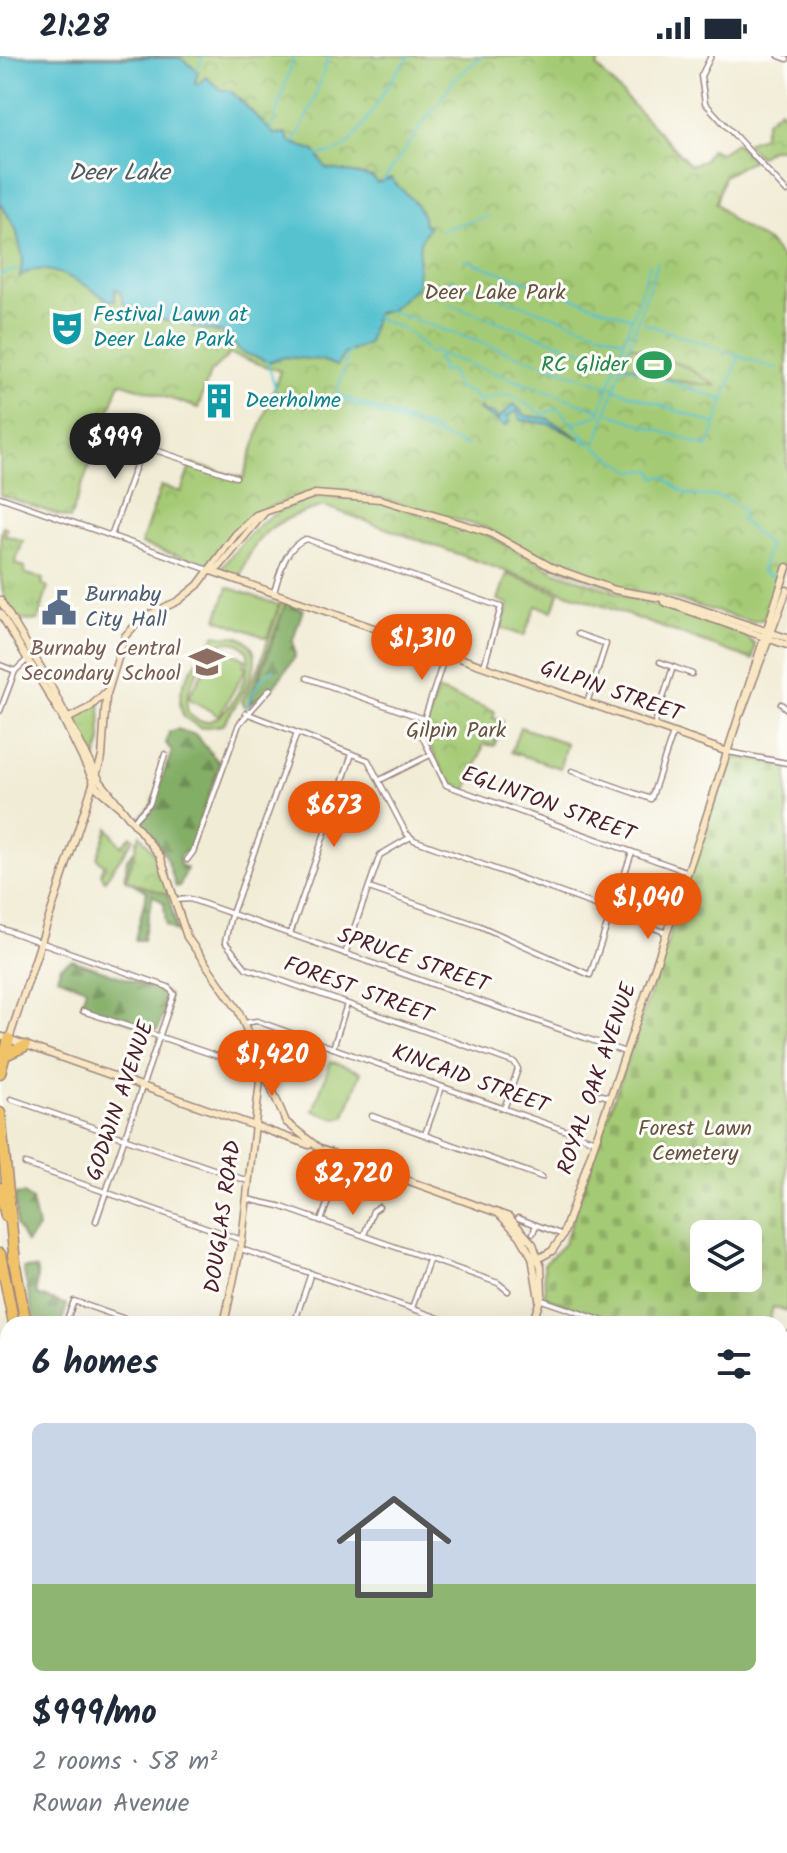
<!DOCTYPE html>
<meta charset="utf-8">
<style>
body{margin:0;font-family:Kalam,sans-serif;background:#f6f6f7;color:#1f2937;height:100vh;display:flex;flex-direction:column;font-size:30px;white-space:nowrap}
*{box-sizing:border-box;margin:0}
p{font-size:26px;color:#747a83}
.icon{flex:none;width:44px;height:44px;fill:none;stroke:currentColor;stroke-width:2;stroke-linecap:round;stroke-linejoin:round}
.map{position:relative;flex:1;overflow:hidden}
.panel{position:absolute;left:0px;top:1260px;width:788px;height:538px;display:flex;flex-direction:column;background:#fff;border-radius:24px 24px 0 0;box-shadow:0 8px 32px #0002}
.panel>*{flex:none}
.fabs{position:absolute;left:690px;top:1164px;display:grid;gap:16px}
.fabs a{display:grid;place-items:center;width:72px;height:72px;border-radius:12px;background:#fff;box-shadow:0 8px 32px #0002;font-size:40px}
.price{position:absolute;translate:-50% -68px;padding:0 18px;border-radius:28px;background:#ea580c;color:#fff;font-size:26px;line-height:52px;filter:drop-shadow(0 2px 4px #0008)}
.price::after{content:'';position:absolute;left:50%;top:48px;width:24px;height:18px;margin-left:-12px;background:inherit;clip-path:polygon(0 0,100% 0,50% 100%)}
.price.selected{background:#222;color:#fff}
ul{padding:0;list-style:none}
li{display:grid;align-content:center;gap:16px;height:424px;padding:0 32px}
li+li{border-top:2px solid #e0e1e3}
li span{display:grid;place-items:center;height:248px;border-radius:12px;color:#555}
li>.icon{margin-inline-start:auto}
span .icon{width:144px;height:144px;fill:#fffc;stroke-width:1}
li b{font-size:34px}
h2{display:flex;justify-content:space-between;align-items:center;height:96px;padding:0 32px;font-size:34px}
.status{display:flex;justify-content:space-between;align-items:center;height:56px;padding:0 40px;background:#fff;direction:ltr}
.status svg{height:22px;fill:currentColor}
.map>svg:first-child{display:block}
</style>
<div class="status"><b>21:28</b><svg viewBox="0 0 49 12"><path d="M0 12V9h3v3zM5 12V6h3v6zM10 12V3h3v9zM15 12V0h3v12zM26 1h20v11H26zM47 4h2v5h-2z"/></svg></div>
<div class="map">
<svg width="787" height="1797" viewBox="0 0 787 1797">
<defs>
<pattern id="grass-tufts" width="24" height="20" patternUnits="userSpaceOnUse" patternTransform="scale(2)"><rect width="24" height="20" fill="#a4ca74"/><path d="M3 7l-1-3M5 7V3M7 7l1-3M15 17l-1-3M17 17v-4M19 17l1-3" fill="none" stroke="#8fad65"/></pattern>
<pattern id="forest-firs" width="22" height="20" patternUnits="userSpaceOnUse" patternTransform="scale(2)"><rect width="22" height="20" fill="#83ae66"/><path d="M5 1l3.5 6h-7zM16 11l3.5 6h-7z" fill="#6d8d54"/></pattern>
<pattern id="cemetery-stones" width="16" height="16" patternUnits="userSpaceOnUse" patternTransform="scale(2)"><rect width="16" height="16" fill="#a4ca74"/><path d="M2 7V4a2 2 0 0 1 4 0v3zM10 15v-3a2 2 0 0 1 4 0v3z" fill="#8fad65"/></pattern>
<pattern id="park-crowns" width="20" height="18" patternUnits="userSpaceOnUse" patternTransform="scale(2)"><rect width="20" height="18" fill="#a4ca74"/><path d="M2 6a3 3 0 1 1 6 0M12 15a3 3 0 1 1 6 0" fill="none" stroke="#8fad65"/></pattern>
</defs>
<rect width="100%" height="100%" fill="#fdfcf7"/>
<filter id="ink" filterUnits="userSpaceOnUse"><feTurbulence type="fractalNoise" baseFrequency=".0125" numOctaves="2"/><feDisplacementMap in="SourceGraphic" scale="16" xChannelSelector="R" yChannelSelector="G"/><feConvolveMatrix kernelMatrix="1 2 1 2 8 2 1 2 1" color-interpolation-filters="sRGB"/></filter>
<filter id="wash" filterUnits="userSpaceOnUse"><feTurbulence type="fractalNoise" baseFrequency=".006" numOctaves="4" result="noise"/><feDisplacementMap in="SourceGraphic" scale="32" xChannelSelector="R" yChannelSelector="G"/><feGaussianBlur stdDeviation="1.8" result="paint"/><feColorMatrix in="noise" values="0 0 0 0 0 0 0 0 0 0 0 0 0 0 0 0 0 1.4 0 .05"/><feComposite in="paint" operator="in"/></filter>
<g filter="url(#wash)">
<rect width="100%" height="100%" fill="#f1ecd6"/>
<g fill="url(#grass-tufts)" stroke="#777450" stroke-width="2">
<path d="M3,470L7,472L5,479L23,485L15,508L25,511L24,517L43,523L42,528L48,531L38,564C1,571 0,526 0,500C0,490 0,477 3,470Z"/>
<polygon points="281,545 286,547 246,652 242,646 259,611"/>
<polygon points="100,644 101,685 95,708 74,664"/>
<polygon points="108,772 121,790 131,780 134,782 105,824 101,818 104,809 97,802"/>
</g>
<g fill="url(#forest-firs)" stroke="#666648" stroke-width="2">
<polygon points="286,547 303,553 293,584 295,601 273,632 250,648"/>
<polygon points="177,673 196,679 220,708 190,793 179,800 180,809 187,812 180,830 176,831 166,800 140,762 151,751 172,696 166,687 169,676"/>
<polygon points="141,782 163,820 178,877 166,869 164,847 153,839 143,884 135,884 147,835 125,823 127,803 135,794 137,784"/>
<polygon points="72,904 165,936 169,940 158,973 152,975 82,948 86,932 57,921 61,910"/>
<polygon points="24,1138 32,1145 38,1172 26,1187 16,1169 15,1139"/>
<polygon points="23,1212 37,1213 37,1239 67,1249 61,1268 35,1268"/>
<polygon points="780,1788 787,1791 787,1797 633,1797 628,1790"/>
</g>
<path fill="url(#cemetery-stones)" stroke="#777450" stroke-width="2" fill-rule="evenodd" d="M734,701L787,709V1255L773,1251L768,1268H620L545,1241L544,1208L564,1188L730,703ZM704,1178H748V1222H704Z"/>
<g fill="url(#park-crowns)" stroke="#777450" stroke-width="2">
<polygon points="0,0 601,0 597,11 690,109 704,104 711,93 720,97 736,87 753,104 724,120 716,147 733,165 768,186 787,209 787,503 764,563 752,566 674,543 616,532 550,508 486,472 358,436 308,437 267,452 237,472 207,509 141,488 161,430 181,436 191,408 243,422 280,315 230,298 210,317 198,352 120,326 70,463 0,439"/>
<polygon points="780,53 787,63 787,93 771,93 759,101 746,87 762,81 766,65"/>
<path d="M313,441L360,442L384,447L484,477L556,516L746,579L755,589L753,604L324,450C277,464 256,473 240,521L224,515L222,511C255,470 262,459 313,441Z"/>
<polygon points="437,634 495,655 493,662 503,665 494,690 484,688 467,734 448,726 424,679"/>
<polygon points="140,778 159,805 170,839 126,824"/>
</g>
<g fill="#a4ca74" stroke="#777450" stroke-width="2" fill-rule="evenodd">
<polygon points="630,289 686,311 717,330 677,325 624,308"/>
<polygon points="507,518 559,537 553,555 536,550 524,580 501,572 509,548 498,544"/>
<polygon points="228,531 279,549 267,582 217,563"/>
<path d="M215,579C223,582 231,578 239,581C278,597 235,648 223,669L200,672L184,661C169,631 202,601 215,579ZM227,585L240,588L247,595C256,617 216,692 188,656C181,636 207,592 227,585Z"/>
<polygon points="222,591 246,604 243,609 247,611 219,660 188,642 216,593 220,595"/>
<polygon points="520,671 566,687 560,712 511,696"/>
<polygon points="331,1005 361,1016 345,1060 337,1063 313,1055"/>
</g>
<g fill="#56c2d0" stroke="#50707e" stroke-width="2">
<path d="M0,0L180,2L198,15L195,27L198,29L206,21L222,34L231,35L274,78H286L290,86L315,95L326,112L373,121L377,127L391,122C404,139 422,146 424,168L429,170L420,186L417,231L389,255L376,257L368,288L344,298L337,310L321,304L285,301L269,306L241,296L223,277L192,271L188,264C175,270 151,261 140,253L134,255L132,250H125L120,235L115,233V244L110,245C88,230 43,200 20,221L23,203L16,173L0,146Z"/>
<polygon points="514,348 526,360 547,362 581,383 550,368 521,364 517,355 507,361 510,366 505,370 479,354 480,351 483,356 495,358 497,364"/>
</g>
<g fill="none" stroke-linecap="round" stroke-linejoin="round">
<g stroke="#56c2d0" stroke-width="2">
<polyline points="197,14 204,0"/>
<polyline points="438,47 456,21 482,0"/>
<polyline points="271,74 294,0"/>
<polyline points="294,87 312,49 329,0"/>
<path d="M316,100C323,97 333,98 340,94C364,80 388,21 410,0"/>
<polyline points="383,125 435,50"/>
<polyline points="441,174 488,160"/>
<polyline points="465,204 631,262"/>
<polyline points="0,219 18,213"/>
<polyline points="450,224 623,284"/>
<polyline points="448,248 616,307"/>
<polyline points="389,255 609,331"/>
<polyline points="374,261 407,275 430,297 436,294 441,300 436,303 442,309 440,316 450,314 457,331 475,339 478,345 509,338 543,358 558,352 591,388"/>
<polyline points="643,267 776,313"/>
<polyline points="349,295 336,338 438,375"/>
<polyline points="627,296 658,206"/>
<polyline points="440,298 600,354"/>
<polyline points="267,305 276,334"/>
<polyline points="623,309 723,344"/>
<polyline points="619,320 626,299"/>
<path d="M618,323L595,391L632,415L653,414L655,422L664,420C671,427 682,437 691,439C714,442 728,436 744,457L740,463L769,490L761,515L775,522"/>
<polyline points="615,333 715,368"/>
<polyline points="343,341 344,345 467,390"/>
<polyline points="608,357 708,391 739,300"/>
<polyline points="574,367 599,359 650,208"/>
<polyline points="581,383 590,388"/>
<polyline points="246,651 260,624 274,613"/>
<polyline points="0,1695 0,1700"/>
<polyline points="0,1723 6,1743 4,1750 8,1752"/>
<polyline points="9,1797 11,1790"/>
<polyline points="60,1797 61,1790"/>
<polyline points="344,1797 347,1790"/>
<polyline points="543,1797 546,1790"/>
<polyline points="643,1797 644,1790"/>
</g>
</g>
</g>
<g filter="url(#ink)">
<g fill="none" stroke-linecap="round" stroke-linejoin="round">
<g stroke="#9e8680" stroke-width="7">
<g id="street">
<polyline points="711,0 701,20 705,47 787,136"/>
<polyline points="779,0 787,3"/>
<polyline points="0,441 209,514"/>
<polyline points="111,480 143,390 236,421"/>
<path d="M274,536C280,517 285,490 306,483L501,551L484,610"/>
<polyline points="578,578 606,588 587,647"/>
<polyline points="446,597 420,676 446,729 688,816"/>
<polyline points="660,606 673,611"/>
<polyline points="0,609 15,615"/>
<polyline points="307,622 424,663"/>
<polyline points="781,648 787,653"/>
<polyline points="0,655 15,615 33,598"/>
<polyline points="246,657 368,704 406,777 414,784 612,855"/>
<polyline points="654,670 673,611 692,618"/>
<polyline points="297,677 230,863 225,886 246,912 515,1007 518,1013 504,1053"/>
<polyline points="728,696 787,707"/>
<polyline points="572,715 651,743 673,677"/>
<polyline points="380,724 430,699"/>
<polyline points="133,765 150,747 165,698"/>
<polyline points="187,804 193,796 239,668 270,633"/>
<polyline points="369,832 480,870 590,919 632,796"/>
<polyline points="176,844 190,843 625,996"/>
<polyline points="643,868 667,877"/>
<polyline points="0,872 168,931 174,938 96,1165"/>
<polyline points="290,878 352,698"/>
<polyline points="345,898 380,799 409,782"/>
<polyline points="83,955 220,1001"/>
<polyline points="244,967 257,965 595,1085"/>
<polyline points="333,992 347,948"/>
<polyline points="592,1037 610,1041"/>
<polyline points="11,1043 248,1125"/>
<polyline points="372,1060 542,1121"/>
<polyline points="425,1078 442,1031"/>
<polyline points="25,1108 242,1184"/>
<polyline points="247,1143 279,1150 498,1227 508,1235"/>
<polyline points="518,1162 563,1179"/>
<polyline points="321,1165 334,1128"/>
<polyline points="533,1177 536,1169"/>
<polyline points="364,1179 373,1155 379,1151"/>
<polyline points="241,1193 456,1268"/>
<polyline points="539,1243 612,1268"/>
<polyline points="412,1252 429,1204"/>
<polyline points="65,1268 74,1245 139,1268"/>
<polyline points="303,1268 295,1265 311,1217"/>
<polyline points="780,1277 787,1278"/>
<polyline points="780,1314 787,1316"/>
<polyline points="780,1478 787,1458"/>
<polyline points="780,1670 787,1650"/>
<polyline points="67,1797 68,1797"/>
<polyline points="537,1797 539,1790"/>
</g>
</g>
<g stroke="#9e8680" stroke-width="9">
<g id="secondary">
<polyline points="211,515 728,696"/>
<polyline points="211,515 219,511 264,457"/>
<polyline points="0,544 43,615 100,725 160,800 187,881 238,954 286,1066 320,1093 509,1161 533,1188 541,1211 542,1238 532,1268"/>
<polyline points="664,546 787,589"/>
<polyline points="0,557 61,659 97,732 123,754"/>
<polyline points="741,657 787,534"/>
<polyline points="69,662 89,652 108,634"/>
<polyline points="0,980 309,1089"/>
<polyline points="9,983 102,701 106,641 125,580 142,562 178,545 198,529 235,479 256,459 315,438 380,443 488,476 551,511 615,534 673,544 787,582"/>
<polyline points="498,1157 520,1180 532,1201 539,1243"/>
<polyline points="534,1205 552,1195 563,1179 702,774 787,511"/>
<polyline points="224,1268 242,1184 261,1015"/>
<polyline points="780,1324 787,1321"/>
<polyline points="780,1358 787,1356"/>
<polyline points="780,1364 787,1362"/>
<polyline points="0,1546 8,1557"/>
<polyline points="780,1556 787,1558"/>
<polyline points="780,1562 787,1564"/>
<polyline points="179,1790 181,1797"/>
<polyline points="273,1790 293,1797"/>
</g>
</g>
<g stroke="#9e8680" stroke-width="13">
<g id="highway">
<polyline points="5,999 25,990"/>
<polyline points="0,1017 9,983"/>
<polyline points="0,1057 15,1206"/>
<polyline points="0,1132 6,1160"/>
<polyline points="0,1198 14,1268"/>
<polyline points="13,1199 26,1268"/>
<polyline points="780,1754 787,1756"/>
<polyline points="780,1767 787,1769"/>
</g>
</g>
<use href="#street" stroke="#fff" stroke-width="4"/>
<use href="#secondary" stroke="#f9e7c3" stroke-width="6"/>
<use href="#highway" stroke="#f1c369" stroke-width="10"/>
<g stroke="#4a1f2b" stroke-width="2" stroke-dasharray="12 6" stroke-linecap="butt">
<polyline points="0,1756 8,1759"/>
<polyline points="91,1790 110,1797"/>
</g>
</g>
</g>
<defs>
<g id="theatre-bare" transform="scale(2.76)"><path d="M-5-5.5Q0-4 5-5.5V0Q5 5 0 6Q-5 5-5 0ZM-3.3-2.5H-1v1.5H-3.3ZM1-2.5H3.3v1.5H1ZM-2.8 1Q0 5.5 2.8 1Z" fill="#0f9aa8" stroke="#fdfcf7" stroke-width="2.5" paint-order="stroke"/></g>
<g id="stadium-bare" transform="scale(2.76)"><path d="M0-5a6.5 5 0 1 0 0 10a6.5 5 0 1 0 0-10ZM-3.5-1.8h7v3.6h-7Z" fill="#2e9e5b" stroke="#fdfcf7" stroke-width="2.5" paint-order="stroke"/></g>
<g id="building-bare" transform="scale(2.76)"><path d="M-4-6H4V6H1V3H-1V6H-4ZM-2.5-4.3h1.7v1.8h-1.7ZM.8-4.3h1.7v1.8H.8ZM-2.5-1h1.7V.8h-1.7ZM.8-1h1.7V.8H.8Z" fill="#0f9aa8" stroke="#fdfcf7" stroke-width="2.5" paint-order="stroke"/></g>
<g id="civic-bare" transform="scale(2.76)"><path d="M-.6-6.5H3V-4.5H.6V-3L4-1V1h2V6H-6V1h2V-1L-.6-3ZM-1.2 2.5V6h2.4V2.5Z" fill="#5c6f8a" stroke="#fdfcf7" stroke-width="2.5" paint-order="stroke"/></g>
<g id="school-bare" transform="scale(2.76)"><path d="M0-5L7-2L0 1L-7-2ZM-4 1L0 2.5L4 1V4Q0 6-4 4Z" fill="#8d6e63" stroke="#fdfcf7" stroke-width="2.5" paint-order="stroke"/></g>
</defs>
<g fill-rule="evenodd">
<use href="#theatre-bare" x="67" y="272"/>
<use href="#stadium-bare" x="654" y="309"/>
<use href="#building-bare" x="219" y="345"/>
<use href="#civic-bare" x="59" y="552"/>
<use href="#school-bare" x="207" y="606"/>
</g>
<g text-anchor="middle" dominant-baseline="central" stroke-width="6" stroke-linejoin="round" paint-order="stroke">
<g font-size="22" fill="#655241" stroke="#fdfcf7">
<text x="495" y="237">Deer Lake Park</text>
<text x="456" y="675">Gilpin Park</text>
<text x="695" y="1073">Forest Lawn<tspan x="695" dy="25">Cemetery</tspan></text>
</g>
<g font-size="22" fill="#0d838f" stroke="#fdfcf7" text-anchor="start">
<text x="93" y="259">Festival Lawn at<tspan x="93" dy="25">Deer Lake Park</tspan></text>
<text x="245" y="345">Deerholme</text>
</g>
<g font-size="22" fill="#27864d" stroke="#fdfcf7" text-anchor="end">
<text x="628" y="309">RC Glider</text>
</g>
<g font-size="22" fill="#4e5e75" stroke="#fdfcf7" text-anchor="start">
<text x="85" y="539">Burnaby<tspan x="85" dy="25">City Hall</tspan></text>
</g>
<g font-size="22" fill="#785e54" stroke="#fdfcf7" text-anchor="end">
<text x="181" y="593">Burnaby Central<tspan x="181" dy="25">Secondary School</tspan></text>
</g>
<g font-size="22" fill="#4a1f2b" stroke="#fdfcf7">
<text transform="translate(611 636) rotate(19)">GILPIN STREET</text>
<text transform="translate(548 749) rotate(20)">EGLINTON STREET</text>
<text transform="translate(413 905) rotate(19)">SPRUCE STREET</text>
<text transform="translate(358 935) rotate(20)">FOREST STREET</text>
<text transform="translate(598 1023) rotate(-71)">ROYAL OAK AVENUE</text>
<text transform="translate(470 1024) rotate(20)">KINCAID STREET</text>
<text transform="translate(121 1045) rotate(-71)">GODWIN AVENUE</text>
<text transform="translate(224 1161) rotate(-82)">DOUGLAS ROAD</text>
</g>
<g font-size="24" font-style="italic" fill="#4e5865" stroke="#fdfcf7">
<text x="119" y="117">Deer Lake</text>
</g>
</g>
</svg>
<div class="fabs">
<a><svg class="icon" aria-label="layers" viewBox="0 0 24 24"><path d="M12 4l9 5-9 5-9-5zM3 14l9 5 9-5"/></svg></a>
</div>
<b class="price selected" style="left:115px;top:425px">$999</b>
<b class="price" style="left:422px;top:626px">$1,310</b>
<b class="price" style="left:334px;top:793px">$673</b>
<b class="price" style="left:648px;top:885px">$1,040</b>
<b class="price" style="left:272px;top:1042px">$1,420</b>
<b class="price" style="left:353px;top:1161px">$2,720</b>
<section class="panel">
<h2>6 homes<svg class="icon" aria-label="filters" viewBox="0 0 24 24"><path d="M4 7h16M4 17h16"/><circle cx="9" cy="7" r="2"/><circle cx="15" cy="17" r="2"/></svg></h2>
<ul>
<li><span style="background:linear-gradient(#c9d6e8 65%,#8fb573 0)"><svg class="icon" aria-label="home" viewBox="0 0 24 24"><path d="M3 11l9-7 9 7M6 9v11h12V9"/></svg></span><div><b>$999/mo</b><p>2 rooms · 58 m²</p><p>Rowan Avenue</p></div></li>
</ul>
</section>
</div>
